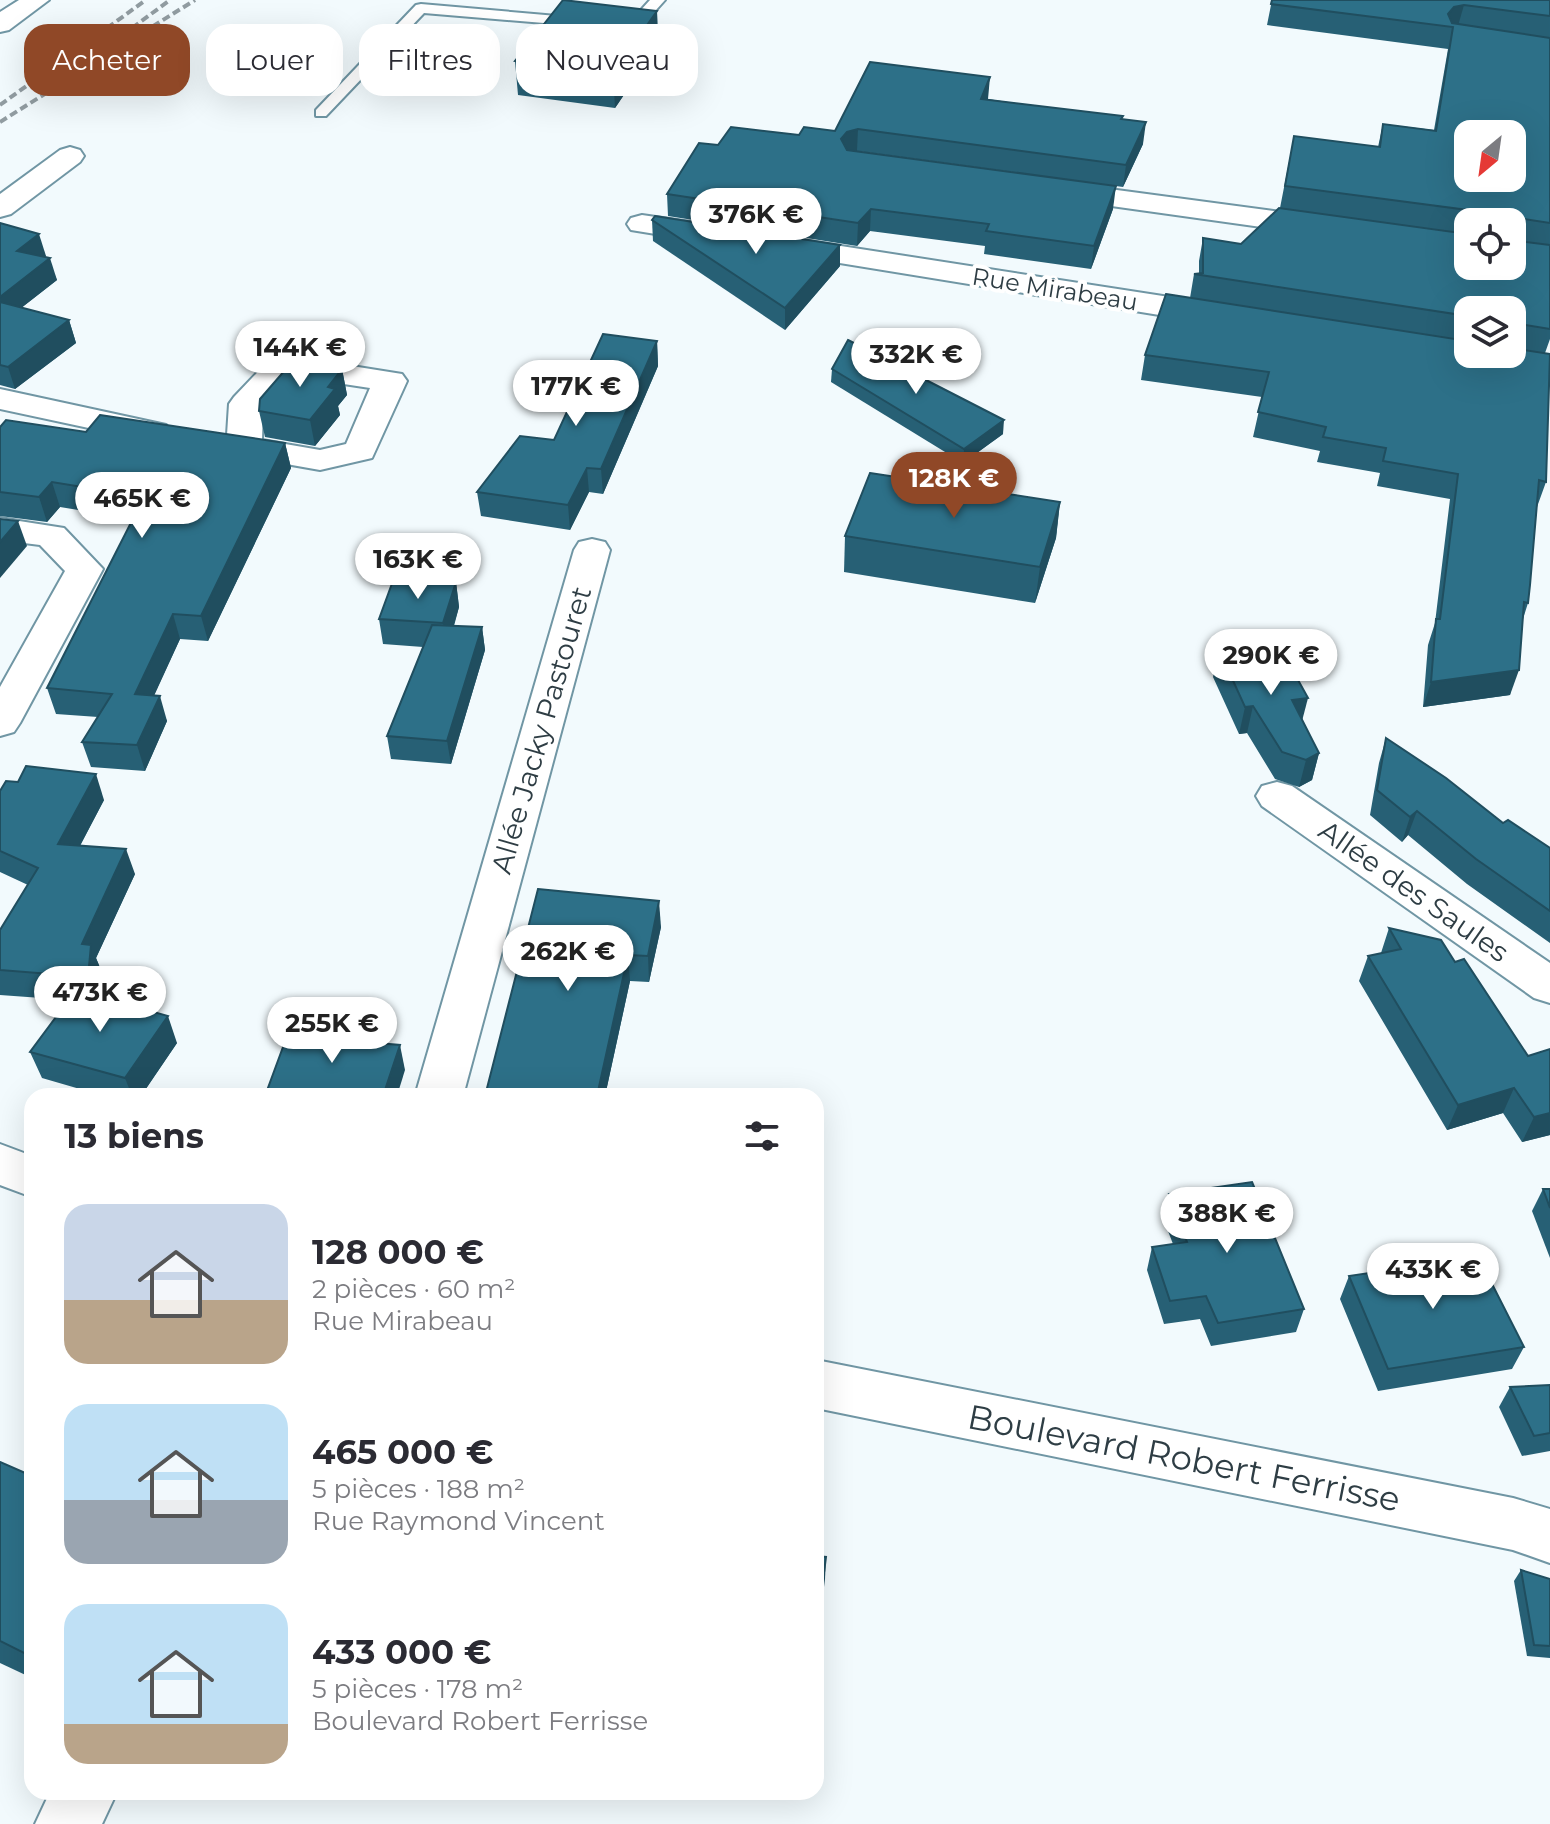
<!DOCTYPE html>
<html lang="fr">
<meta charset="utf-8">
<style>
body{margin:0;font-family:Montserrat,sans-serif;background:#f7f7f7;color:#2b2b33;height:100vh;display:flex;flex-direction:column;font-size:30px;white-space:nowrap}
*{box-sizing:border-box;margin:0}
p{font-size:26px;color:#7c7c81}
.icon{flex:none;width:44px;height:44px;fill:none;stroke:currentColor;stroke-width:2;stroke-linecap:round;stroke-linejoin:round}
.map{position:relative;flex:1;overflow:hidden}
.side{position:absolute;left:24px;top:1088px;width:800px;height:712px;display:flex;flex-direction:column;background:#fff;border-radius:24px;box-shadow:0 8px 32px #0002}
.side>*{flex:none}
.guide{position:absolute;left:24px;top:24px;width:800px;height:72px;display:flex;gap:16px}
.needle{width:52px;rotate:209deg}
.controls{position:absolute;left:1454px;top:120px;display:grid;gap:16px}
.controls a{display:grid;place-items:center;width:72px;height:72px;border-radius:16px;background:#fff;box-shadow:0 8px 32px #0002;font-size:40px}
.price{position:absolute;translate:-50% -68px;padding:0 18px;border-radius:28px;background:#fff;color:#222;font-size:26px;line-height:52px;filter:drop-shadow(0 2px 4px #0008)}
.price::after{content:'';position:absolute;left:50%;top:48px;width:24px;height:18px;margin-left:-12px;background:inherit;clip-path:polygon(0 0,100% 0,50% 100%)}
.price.active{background:#904827;color:#fff}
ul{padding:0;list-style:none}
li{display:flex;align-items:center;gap:24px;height:200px;padding:0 40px}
li span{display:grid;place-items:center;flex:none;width:224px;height:160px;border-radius:24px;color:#555}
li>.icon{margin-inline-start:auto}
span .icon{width:96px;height:96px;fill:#fffc;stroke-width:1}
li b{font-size:34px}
h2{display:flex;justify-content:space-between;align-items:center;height:96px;padding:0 40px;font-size:34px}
.chip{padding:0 28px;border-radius:24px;background:#fff;box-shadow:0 8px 32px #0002;font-size:28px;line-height:72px}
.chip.active{background:#904827;color:#fff}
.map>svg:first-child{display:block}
</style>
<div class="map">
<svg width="1550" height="1824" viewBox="0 0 1550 1824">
<rect width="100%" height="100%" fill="#f2fafd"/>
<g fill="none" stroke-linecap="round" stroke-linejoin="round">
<g stroke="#7096a4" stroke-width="4">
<g id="lane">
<polygon points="650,0 665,0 638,30 620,29 620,23 630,22"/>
<polygon points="421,4 580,18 587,22 580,26 424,13 326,116 316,116 316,110 416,5"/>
</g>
</g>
<g stroke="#7096a4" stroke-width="4">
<g id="street">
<polygon points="70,147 80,150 84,156 80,162 11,214 0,217 0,194 60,150"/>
<polygon points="1057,182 1326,218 1337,221 1341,227 1337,233 1326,236 1047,197 1042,191 1047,185"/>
<polygon points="642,215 711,225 722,228 726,234 722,240 711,243 631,230 627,224 631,218"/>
<polygon points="783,237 1221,305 1232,308 1237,315 1232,322 1221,325 772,252 768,246 772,240"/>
<path d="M283,355L402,374L407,381L372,458L320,470L218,452L213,445L218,438L227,435L229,404L234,397L271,358ZM291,376L370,388L346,444L320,450L262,440L263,406Z"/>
<polygon points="0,389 166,425 171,432 166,439 154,442 0,409"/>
<polygon points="0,518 64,528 103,569 20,723 14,732 0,736 0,687 65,571 40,545 0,540"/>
<polygon points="592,539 605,542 610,550 463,1096 415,1096 574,550 579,542"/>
<polygon points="1277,782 1292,786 1550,963 1550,1003 1534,998 1262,806 1256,796 1262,786"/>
<polygon points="50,1792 117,1792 102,1824 35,1824"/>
</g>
</g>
<g stroke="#7096a4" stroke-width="4">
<g id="secondary">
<polygon points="19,0 49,0 9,30 0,32 0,12"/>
<polygon points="0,1144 32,1156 32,1197 0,1185"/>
<polygon points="816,1360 1513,1498 1550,1509 1550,1563 1513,1550 816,1408"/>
</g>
</g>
<use href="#lane" fill="#fff" fill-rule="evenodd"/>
<use href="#street" fill="#fff" fill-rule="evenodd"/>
<use href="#secondary" fill="#fff" fill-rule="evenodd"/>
<g stroke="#919ca1" stroke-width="4" stroke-dasharray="8 4" stroke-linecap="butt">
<polyline points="132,28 170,0"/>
<polyline points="0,105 146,0"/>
<polyline points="0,122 195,0"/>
</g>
</g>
<g fill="#276075" fill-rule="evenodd">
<path d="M1272,0H1550V339L1545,353L1546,482L1537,507L1528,603L1523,619L1510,695L1423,707L1428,645L1435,623L1450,499L1377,486L1380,473L1317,462L1320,451L1253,437L1262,397L1141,380L1145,355L1190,298L1194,274H1199V261L1203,238L1241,244L1280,208L1294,136L1378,147L1383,124L1434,130L1448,49L1267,25ZM1468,222H1512L1468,266ZM1468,310H1512V354L1468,341Z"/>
<polygon points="657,11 658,45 615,108 518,95 515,61"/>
<polygon points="988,99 1123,119 1143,144 1123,187 857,151 1113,209 1091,269 984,254 985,246 870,231 857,246 668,216 667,194 718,145 835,131"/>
<polygon points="652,220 840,266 785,330 653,241"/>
<polygon points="0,223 46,256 45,256 57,280 21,308 69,320 76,343 15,389 0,385"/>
<polygon points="657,341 658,366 603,494 589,492 570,530 481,516 477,492 554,440"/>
<polygon points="327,367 342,369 347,395 338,406 340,415 315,446 265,437 259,411"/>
<polygon points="832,369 1003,434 963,463 831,382"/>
<polygon points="0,427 285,443 291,468 208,641 180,639 154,695 167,721 145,771 91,767 82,742 98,717 56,714 47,688 133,519 60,507 47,522 0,516"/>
<polygon points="1060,502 1056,538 1035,603 844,572 845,536"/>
<polygon points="456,582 459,607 454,626 482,627 485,650 451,764 391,759 387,736 423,647 383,644 379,619"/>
<polygon points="1219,650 1302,720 1319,753 1312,780 1299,787 1275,779 1247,733 1239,734 1213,677"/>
<polygon points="1386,738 1503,823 1550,848 1550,943 1467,884 1408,835 1402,842 1370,815 1379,763"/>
<polygon points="0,791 104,800 80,846 135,874 96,958 101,970 98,997 177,1043 141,1096 104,1096 42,1078 30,1052 69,1000 0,995 0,930 28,885 0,872"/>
<polygon points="538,889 661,927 649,982 630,981 605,1096 485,1096"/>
<polygon points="1389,928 1550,1135 1522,1142 1503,1113 1447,1130 1359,981 1368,956 1381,953"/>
<polygon points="1543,1189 1550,1189 1550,1258 1532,1211"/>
<polygon points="1169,1194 1304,1309 1296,1332 1211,1346 1200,1319 1164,1324 1147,1270 1152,1247 1173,1244 1163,1218"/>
<polygon points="1386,1260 1524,1347 1512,1369 1378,1391 1340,1299 1349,1276 1382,1272"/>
<polygon points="1550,1385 1550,1451 1522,1456 1499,1407 1510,1387"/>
<polygon points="0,1462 32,1476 32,1678 0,1663"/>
<polygon points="1521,1570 1550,1579 1550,1658 1527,1656 1514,1581"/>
</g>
<g fill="#204e5f">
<polygon points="1464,5 1458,26 1452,27 1448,14 1454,7"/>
<polygon points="657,11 658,45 615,108 613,73"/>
<polygon points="990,77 988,99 979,120 981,99"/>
<polygon points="1146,122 1143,144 1123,187 1126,165"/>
<polygon points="858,129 857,151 846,154 841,139 847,132"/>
<polygon points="1116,186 1113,209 1091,269 1094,246"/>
<polygon points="871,209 870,231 857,246 858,223"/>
<polygon points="39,234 46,256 24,273 17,251"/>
<polygon points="840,245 840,266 785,330 785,308"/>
<polygon points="50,258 57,280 2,323 0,318 0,297"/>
<polygon points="69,320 76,343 15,389 8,367"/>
<polygon points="1520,324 1512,348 1512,341 1516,327"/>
<polygon points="657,341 658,366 603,494 601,469"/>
<polygon points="325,359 330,384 342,369 347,395 338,406 340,415 315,446 310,420 322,366"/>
<polygon points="1004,420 1003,434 963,463 964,449"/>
<polygon points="285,443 291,468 208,641 201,616"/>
<polygon points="587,468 589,492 570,530 568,505"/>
<polygon points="52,482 60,507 47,522 39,497"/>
<polygon points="1060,502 1056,538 1035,603 1040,567"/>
<polygon points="18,521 27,546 0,578 0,542"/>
<polygon points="456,582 459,607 447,648 443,623"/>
<polygon points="173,614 180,639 143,720 135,694"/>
<polygon points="482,627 485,650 451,764 447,741"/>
<polygon points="1519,670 1510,695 1423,707 1431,682"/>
<polygon points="160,696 167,721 145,771 137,745"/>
<polygon points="1308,698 1301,725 1292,700"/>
<polygon points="1253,706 1247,733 1239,734 1245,707"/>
<polygon points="1319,753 1312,780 1299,787 1306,760"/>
<polygon points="96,774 104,800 67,870 58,844"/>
<polygon points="1417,811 1408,835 1402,842 1410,817"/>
<polygon points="126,849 135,874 96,958 101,970 97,1002 88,977 82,944"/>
<polygon points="659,901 661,927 649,982 648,956"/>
<polygon points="628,955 630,981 605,1096 597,1096"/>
<polygon points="168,1016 177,1043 141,1096 132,1096 125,1078"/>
<polygon points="400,1045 405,1070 397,1096 383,1096"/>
<polygon points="1514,1088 1503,1113 1447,1130 1458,1105"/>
<polygon points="1550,1113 1550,1135 1522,1142 1534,1117"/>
<polygon points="826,1557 825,1579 816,1650 816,1635"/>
</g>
<g fill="#2d7088" stroke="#204e5f" stroke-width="2" fill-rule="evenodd">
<polygon points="563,0 657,11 613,73 515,61"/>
<path d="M1272,0H1550V16L1464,5L1454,7L1448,14L1452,23L1550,38V223L1517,218L1516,238L1518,241L1550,245V329L1520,324L1516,327H1512V310H1468V316L1194,274L1203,273V238L1241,244L1279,208L1468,234V266H1512V222H1476L1475,211L1285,186L1294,136L1380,147L1383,124L1436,131L1453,27L1271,4ZM1468,134H1512V178H1468Z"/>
<polygon points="870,62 990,77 981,99 1123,116 1121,119 1146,122 1126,165 858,129 847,132 841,139 847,150 1116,186 1094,246 986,231 989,224 871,209 858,223 667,194 699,143 718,145 731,127 799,135 804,127 835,131"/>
<polygon points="655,216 840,245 785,308 652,220"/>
<polygon points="0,223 39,234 17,251 50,258 0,297"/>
<polygon points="1166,294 1468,341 1468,354 1512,354 1512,348 1550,354 1546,482 1539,480 1530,585 1528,603 1524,602 1519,670 1431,682 1436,619 1440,619 1458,474 1383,461 1386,448 1323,437 1326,427 1258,412 1269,372 1145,355"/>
<polygon points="0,302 69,320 8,367 0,365"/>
<polygon points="603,334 657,341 601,469 587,468 568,505 477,492 520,436 554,440"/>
<polygon points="848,340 1004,420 964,449 832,369"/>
<polygon points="298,355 325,359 322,366 342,369 328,387 335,389 310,420 259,411 260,399"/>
<polygon points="100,415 285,443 201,616 173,614 135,694 160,696 137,745 82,742 112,694 47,688 144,497 52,482 39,497 0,492 0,427 6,420 86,432"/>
<polygon points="870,473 1060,502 1040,567 845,536"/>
<polygon points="0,519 18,521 0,542"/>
<polygon points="394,578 456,582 443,623 379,619"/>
<polygon points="432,625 482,627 447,741 387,736"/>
<polygon points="1262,644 1271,662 1287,660 1308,698 1292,700 1319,753 1306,760 1282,752 1253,706 1245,707 1219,650"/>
<polygon points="1386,738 1446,778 1503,823 1508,820 1550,848 1550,911 1476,859 1417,811 1410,817 1377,790"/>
<polygon points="26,766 96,774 58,844 126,849 82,944 91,945 88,977 0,970 0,930 38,868 0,851 0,791 6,781 18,782"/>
<polygon points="538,889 659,901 648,956 628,955 597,1096 485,1096"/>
<polygon points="1389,928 1441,940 1455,962 1464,959 1528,1056 1550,1049 1550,1113 1534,1117 1514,1088 1458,1105 1368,956 1401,949"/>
<polygon points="76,990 168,1016 125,1078 30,1052"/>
<polygon points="290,1028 379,1037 377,1043 400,1045 383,1096 265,1096"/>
<polygon points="1252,1182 1304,1309 1218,1323 1206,1296 1170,1301 1152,1247 1187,1242 1169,1194"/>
<polygon points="1543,1189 1550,1189 1550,1208"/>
<polygon points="1443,1252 1489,1278 1524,1347 1388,1369 1349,1276 1390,1270 1386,1260"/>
<polygon points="1550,1385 1550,1433 1534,1436 1510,1387"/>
<polygon points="0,1462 32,1476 32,1657 0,1641"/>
<polygon points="816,1556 826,1557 816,1635"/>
<polygon points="1521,1570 1550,1579 1550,1646 1534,1645"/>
</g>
<g text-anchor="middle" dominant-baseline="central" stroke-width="8" stroke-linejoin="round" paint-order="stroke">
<g font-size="24" fill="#2e3d44" stroke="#fff">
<text transform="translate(1055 289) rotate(9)">Rue Mirabeau</text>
</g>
<g font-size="28" fill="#2e3d44" stroke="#fff">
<text transform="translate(541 730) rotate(-74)">Allée Jacky Pastouret</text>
<text transform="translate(1414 891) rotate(35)">Allée des Saules</text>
</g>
<g font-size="34" fill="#2e3d44" stroke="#fff">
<text transform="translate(1184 1458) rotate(11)">Boulevard Robert Ferrisse</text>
</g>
</g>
</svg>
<div class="controls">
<a><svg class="needle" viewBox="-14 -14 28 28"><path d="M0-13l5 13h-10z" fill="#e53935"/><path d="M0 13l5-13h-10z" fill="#7c7c81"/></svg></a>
<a><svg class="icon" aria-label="locate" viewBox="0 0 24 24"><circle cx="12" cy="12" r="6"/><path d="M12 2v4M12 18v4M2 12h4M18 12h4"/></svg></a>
<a><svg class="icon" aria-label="layers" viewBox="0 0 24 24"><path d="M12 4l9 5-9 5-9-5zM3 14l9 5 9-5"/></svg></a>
</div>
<b class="price" style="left:756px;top:256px">376K €</b>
<b class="price" style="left:300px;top:389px">144K €</b>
<b class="price" style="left:916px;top:396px">332K €</b>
<b class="price" style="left:576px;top:428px">177K €</b>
<b class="price active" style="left:954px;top:520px">128K €</b>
<b class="price" style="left:142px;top:540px">465K €</b>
<b class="price" style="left:418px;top:601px">163K €</b>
<b class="price" style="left:1271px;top:697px">290K €</b>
<b class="price" style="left:568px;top:993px">262K €</b>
<b class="price" style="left:100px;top:1034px">473K €</b>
<b class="price" style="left:332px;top:1065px">255K €</b>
<b class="price" style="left:1227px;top:1255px">388K €</b>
<b class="price" style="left:1433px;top:1311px">433K €</b>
<div class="guide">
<a class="chip active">Acheter</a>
<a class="chip">Louer</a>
<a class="chip">Filtres</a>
<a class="chip">Nouveau</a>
</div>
<section class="side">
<h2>13 biens<svg class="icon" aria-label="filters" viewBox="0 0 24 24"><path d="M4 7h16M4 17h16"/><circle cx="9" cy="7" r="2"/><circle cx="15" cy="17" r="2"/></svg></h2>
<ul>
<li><span style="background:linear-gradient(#c9d6e8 60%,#b9a48a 0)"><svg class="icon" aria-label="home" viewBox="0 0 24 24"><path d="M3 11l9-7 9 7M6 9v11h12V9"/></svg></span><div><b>128 000 €</b><p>2 pièces · 60 m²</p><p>Rue Mirabeau</p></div></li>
<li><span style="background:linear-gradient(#bfe0f5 60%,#9aa5b1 0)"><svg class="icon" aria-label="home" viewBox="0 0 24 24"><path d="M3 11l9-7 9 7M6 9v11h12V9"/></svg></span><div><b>465 000 €</b><p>5 pièces · 188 m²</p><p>Rue Raymond Vincent</p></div></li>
<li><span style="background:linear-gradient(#bfe0f5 75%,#b9a48a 0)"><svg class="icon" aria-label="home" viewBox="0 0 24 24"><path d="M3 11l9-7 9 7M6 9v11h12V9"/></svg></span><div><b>433 000 €</b><p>5 pièces · 178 m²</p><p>Boulevard Robert Ferrisse</p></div></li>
</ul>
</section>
</div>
